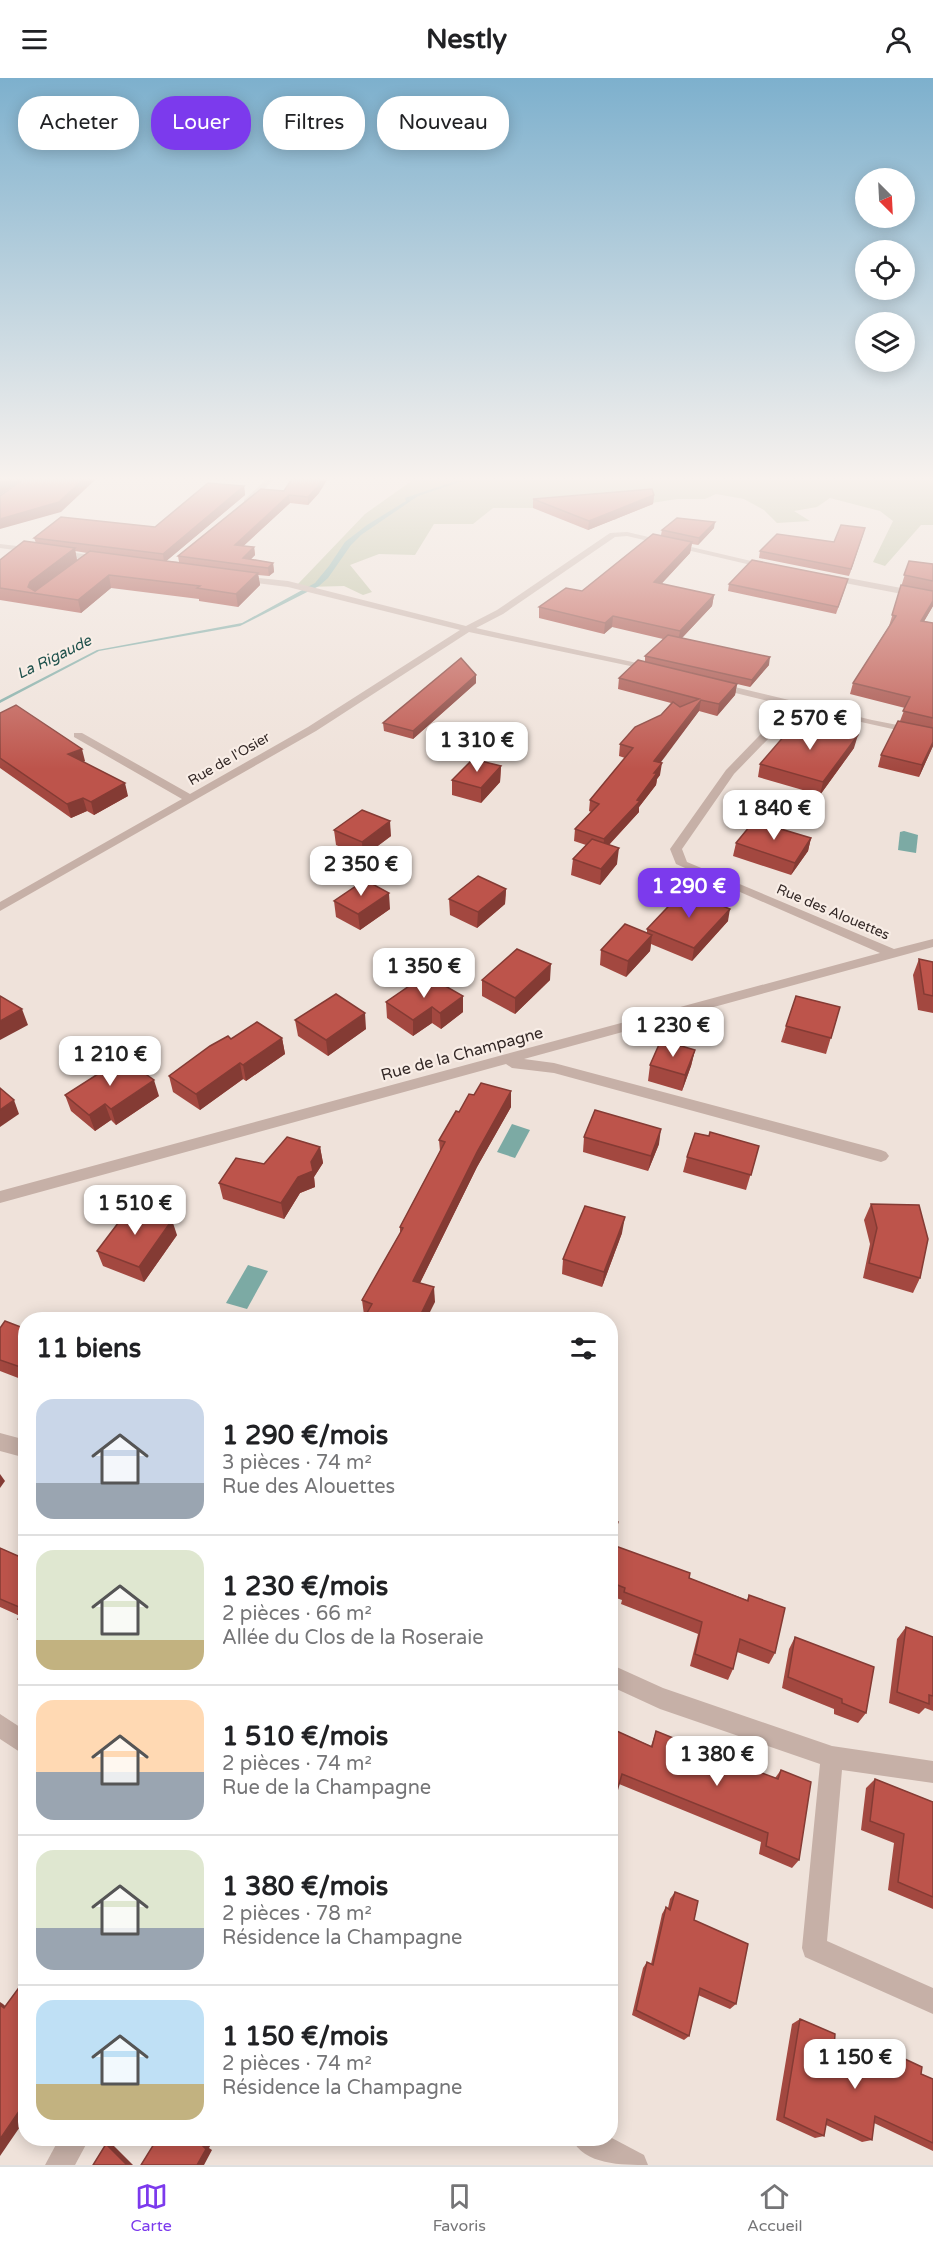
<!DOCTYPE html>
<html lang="fr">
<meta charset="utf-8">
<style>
body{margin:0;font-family:"Varela Round",sans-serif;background:#f2f2f2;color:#202124;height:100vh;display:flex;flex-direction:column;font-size:22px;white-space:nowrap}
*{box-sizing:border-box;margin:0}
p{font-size:20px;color:#757577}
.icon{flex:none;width:33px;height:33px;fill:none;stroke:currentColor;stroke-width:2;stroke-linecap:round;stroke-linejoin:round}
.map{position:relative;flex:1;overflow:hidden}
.side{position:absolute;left:18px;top:1234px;width:600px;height:834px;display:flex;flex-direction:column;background:#fff;border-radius:24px;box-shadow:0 3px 15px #0003}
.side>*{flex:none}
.banner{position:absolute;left:18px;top:18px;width:600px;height:54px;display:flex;gap:12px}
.needle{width:39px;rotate:156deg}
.controls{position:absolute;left:855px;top:90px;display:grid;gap:12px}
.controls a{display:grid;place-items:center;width:60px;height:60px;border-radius:50%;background:#fff;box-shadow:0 3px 15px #0003;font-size:30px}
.price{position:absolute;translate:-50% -51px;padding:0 14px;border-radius:12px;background:#fff;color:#222;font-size:20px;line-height:39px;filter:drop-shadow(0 2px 3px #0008)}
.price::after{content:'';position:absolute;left:50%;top:36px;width:18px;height:14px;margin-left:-9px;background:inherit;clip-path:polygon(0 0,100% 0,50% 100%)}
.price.current{background:#7c3aed;color:#fff}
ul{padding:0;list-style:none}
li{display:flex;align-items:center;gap:18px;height:150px;padding:0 18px}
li+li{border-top:2px solid #e0e0e0}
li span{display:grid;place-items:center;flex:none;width:168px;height:120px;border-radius:18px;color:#555}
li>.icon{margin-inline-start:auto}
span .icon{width:72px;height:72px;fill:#fffc;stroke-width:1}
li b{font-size:26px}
h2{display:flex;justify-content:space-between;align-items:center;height:72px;padding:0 18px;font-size:26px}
.tag{padding:0 21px;border-radius:24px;background:#fff;box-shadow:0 3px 15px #0003;font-size:21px;line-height:54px}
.tag.current{background:#7c3aed;color:#fff}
header{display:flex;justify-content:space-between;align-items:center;height:78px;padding:0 18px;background:#fff;font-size:27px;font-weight:800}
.dock{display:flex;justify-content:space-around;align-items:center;height:84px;border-top:2px solid #e0e0e0;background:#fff;font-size:16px;color:#757577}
.dock a{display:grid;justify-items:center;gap:3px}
.dock .current{color:#7c3aed}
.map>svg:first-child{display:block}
</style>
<header><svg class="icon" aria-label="menu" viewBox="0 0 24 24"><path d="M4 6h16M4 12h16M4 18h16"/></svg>Nestly<svg class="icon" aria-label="person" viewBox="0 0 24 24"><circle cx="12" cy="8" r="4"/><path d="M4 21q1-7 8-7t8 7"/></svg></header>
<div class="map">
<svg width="933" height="2087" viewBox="0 0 933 2087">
<rect width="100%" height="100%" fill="#efe2da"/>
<polygon fill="#b7bd9c" points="409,399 926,399 933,400 933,447 921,447 885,488 873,484 893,443 880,433 830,420 817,429 794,433 810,443 777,445 764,432 744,421 716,416 705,421 677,421 639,427 615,442 537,430 493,430 473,446 434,446 415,477 379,476 350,487 372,514 363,517 344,508 306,509 298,506 365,436 410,404"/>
<g fill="#7caaa4">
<polygon points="468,399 475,399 418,418 361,457 351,467 328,500 319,508 240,548 99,573 0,625 0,622 97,572 242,545 315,505 329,488 345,464 367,447 406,423 405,420"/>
<polygon points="904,753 918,757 916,775 898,772 900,754"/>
<polygon points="512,1046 530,1052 515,1080 497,1074"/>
<polygon points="248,1187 268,1193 247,1231 226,1225"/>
</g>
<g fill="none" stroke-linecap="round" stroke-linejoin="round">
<g fill="#c6b0a7" fill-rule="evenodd">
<polygon points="269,399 276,399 250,426 244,426 244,422"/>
<polygon points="627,454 772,488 768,491 627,458 615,459 503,536 476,550 651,588 654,589 654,593 469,554 316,653 0,833 0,824 182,721 74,659 74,655 82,655 190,716 308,649 460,552 288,509 241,503 237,500 238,498 288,503 466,548 497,532 610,455"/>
<polygon points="0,466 101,478 105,481 101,484 0,470"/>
<polygon points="827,496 933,516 933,522 824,501 823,499"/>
<polygon points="718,605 872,642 933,654 933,660 798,630 734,696 682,771 687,784 894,871 933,861 933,869 524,981 554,985 881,1072 886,1074 889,1078 886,1082 881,1084 554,995 512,990 506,986 0,1125 0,1113 880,875 676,786 670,771 726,692 788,628 715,610 715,606"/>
<polygon points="0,1355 26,1362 26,1380 0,1373"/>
<polygon points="610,1586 663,1610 832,1668 933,1683 933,1705 842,1692 827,1863 933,1910 933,1936 805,1879 802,1870 820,1686 660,1631 610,1608"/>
<polygon points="59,2061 89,2061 75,2087 45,2087"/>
</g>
<g fill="#c6b0a7" fill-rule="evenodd">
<polygon points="0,1636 26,1653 26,1678 0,1661"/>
<path d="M610,2059L644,2077L648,2087C622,2087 584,2087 572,2061Z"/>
</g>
</g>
<g fill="#a34840" fill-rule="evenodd">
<path d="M244,408L245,417L166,483L179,484L178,478L261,411L319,415L308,427L290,425L243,468L254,469L255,477L251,481L273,485L274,494L269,498L258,497L260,507L238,529L199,523V521L111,510L81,535L0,522V482L36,465L34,460L155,449ZM75,473L87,475L77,482Z"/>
<polygon points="654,417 653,426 588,452 533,430 533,421"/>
<polygon points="714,450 698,467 692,466 690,475 661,506 714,517 712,528 682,560 769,587 750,609 737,606 735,617 717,638 699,633 660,684 660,697 657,701 656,707 639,729 639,734 609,767 617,786 600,807 571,797 573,781 586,767 574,763 575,751 591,734 589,733 590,722 625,680 619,678 620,666 661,637 671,625 618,611 619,600 645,583 645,578 663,561 612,549 604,556 539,540 539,529 582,513 661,457 662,452"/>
<polygon points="865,450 849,498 759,480 760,473 834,464"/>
<polygon points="909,483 933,486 933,528 924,543 933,545 933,668 919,699 878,689 881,677 900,643 905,630 850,616 853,605 889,548"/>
<polygon points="729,506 846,508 836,536 728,513"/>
<polygon points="476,597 476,605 413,661 384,653 383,645"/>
<polygon points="0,635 85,683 83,684 128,718 94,737 87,733 71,740 0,690"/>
<polygon points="854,670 820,717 758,699 760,686"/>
<polygon points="501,688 500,704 481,725 452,717 452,702"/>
<polygon points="334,752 391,758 363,779 336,767"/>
<polygon points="811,760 808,773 791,797 733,778 736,765"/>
<polygon points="506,811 505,826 477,850 450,837 449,821"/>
<polygon points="334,823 390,831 360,852 336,839"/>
<polygon points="728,843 692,883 651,866 650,873 626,899 600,887 601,872 647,855 647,851"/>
<polygon points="919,881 933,884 933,935 918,932 913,897"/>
<polygon points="418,902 463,934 441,951 432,945 413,958 387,940 386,924"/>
<polygon points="482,902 550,902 515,936 482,918"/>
<polygon points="840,929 826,976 781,964 786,948"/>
<polygon points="295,942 366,951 328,978 298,958"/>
<polygon points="282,960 285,976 246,1003 243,1001 200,1032 173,1014 169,998 231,961"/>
<polygon points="695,972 691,988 682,1013 648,1003 650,987"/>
<polygon points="511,1013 511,1029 477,1089 420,1205 435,1224 364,1237 362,1222 400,1155 400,1149 440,1073 439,1062 459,1034 474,1017"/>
<polygon points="65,1017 159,1018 116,1047 111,1042 95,1053 71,1033"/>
<polygon points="584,1059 659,1066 648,1093 583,1074"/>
<polygon points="759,1068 746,1112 683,1094 687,1079"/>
<polygon points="320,1069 323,1085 314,1099 315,1109 300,1115 284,1141 223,1121 219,1105 264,1086"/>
<polygon points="871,1126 920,1200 913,1215 863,1200 870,1166 864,1142"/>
<polygon points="622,1155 602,1209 562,1196 563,1181"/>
<polygon points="177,1157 144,1204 103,1188 97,1173"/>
<polygon points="0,1250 26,1251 26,1303 0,1293"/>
<polygon points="610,1441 618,1444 616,1457 612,1467 689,1500 747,1522 749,1517 775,1575 769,1586 737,1574 733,1591 728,1602 690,1588 698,1556 621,1526 622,1522 610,1518"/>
<polygon points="26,1466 26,1551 18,1541 20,1538 0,1529 0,1470 18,1478"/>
<polygon points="906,1549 933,1559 933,1633 925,1630 919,1636 889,1625 897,1561"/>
<polygon points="795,1559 866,1635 858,1645 834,1636 834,1631 782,1610 789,1571"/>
<polygon points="610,1650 651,1668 656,1653 681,1668 736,1690 738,1686 775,1700 781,1692 799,1782 792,1790 759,1776 761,1764 619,1706 614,1722 610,1721"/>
<polygon points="875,1701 933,1724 933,1831 888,1812 894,1765 861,1752 866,1710"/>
<polygon points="675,1814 694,1842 736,1926 730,1931 698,1917 689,1958 684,1962 632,1937 643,1890 647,1884 651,1886 662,1836 666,1829 668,1830 670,1821"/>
<polygon points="800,1941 834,1971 880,1992 882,1979 892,1975 921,1996 933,2001 933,2073 874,2045 872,2062 862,2064 826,2047 824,2058 815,2060 776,2042 792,1946"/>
</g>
<g fill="#843b34">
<polygon points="11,399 27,399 0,417 0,406"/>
<polygon points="86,399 94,399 95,402 61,434 0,451 0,441"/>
<polygon points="324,399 329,399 319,415 308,427 308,419"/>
<polygon points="244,408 245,417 164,485 163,476"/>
<polygon points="289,417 290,425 236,475 235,467"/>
<polygon points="654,417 653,426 588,452 589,443"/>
<polygon points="715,444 714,450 698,467 699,460"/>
<polygon points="865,450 863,457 849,498 851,491"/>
<polygon points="692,464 690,475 653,515 654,504"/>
<polygon points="254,469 255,477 245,487 243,480"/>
<polygon points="75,470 77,483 36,516 28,509 30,504"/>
<polygon points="273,485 274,494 269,498 268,490"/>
<polygon points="258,495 260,507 238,529 236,516"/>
<polygon points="109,497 111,510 81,535 78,522"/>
<polygon points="714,517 712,528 678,564 680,553"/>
<polygon points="933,523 933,528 918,554 921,543"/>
<polygon points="613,538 612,549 604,556 605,545"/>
<polygon points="770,579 769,587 750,609 752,602"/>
<polygon points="476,597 476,605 413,661 413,653"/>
<polygon points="737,606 735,617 717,638 719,626"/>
<polygon points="701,622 699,633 653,695 654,683"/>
<polygon points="858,657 854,670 820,717 823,704"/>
<polygon points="933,664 933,668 919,699 922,687"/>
<polygon points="82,671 85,683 71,689 68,676"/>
<polygon points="662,685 660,697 657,701 656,707 639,729 639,734 603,773 604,761"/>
<polygon points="501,688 500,704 481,725 481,710"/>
<polygon points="125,705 128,718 94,737 91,724"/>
<polygon points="83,720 87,733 71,740 67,726"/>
<polygon points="390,743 391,758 363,779 362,764"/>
<polygon points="811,760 808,773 791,797 795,785"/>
<polygon points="619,770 617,786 600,807 601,791"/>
<polygon points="506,811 505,826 477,850 478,834"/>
<polygon points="389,815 390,831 360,852 358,836"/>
<polygon points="730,831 728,843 692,883 694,870"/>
<polygon points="652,857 650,873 626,899 628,883"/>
<polygon points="551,886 550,902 515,936 515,920"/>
<polygon points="463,918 463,934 441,951 440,935"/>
<polygon points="432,929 432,945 413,958 413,942"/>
<polygon points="22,931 28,947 0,962 0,943"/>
<polygon points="365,935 366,951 328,978 326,962"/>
<polygon points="282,960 285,976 246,1003 243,987"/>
<polygon points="695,972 691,988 682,1013 685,997"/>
<polygon points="240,985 243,1001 200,1032 196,1016"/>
<polygon points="154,1002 159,1018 116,1047 111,1031"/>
<polygon points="511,1013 511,1029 477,1089 414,1217 413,1203 477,1074"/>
<polygon points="14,1022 19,1036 0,1049 0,1032"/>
<polygon points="105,1026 111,1042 95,1053 89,1037"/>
<polygon points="661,1051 659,1066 648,1093 651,1078"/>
<polygon points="320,1069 323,1085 314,1099 315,1109 300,1115 284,1141 281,1125 298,1099 311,1084"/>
<polygon points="625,1139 622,1155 602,1209 604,1194"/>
<polygon points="172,1142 177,1157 144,1204 139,1189"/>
<polygon points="434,1209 435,1224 426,1242 418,1242"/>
<polygon points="0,1396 5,1403 0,1410"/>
<polygon points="618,1444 616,1457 610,1471 610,1466"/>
<polygon points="0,1924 3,1926 13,1935 4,1930 0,1927"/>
<polygon points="26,2023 26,2040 0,2078 0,2061"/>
<polygon points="207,2061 214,2061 209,2070 212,2072 204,2087 197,2087 203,2068"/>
<polygon points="106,2066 114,2068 133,2087 127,2087"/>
</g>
<g fill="#bd544b" stroke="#843b34" stroke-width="1.5">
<polygon points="0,399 11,399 0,406"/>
<polygon points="27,399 86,399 59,424 0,441 0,418"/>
<polygon points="293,399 324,399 319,407 308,419 289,417 235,467 254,469 243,480 273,485 268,490 178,478 261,411 284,413"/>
<polygon points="208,405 244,408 163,476 34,460 61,439 155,449"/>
<polygon points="652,411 654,417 589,443 533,421"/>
<polygon points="677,440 715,444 699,460 662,452"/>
<polygon points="841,447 865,450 851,491 760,473 777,456 834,464"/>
<polygon points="653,456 692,464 654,504 714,517 680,553 613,538 605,545 539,529 566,510 582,513"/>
<polygon points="24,463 75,470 30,504 28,509 35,513 90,473 258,495 236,516 197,510 200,508 109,497 78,522 0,510 0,482"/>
<polygon points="752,482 848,501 838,529 729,506"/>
<polygon points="909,483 933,486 933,503 904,497"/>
<polygon points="901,507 933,513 933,523 921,543 933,545 933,640 903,633 910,619 853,605 896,538 892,537"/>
<polygon points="668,557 770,579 752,602 645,578"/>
<polygon points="461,580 476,597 413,653 383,645"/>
<polygon points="638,582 737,606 719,626 701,622 654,683 662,685 654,695 657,695 637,722 640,723 604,761 575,751 599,726 590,722 633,670 620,666 635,649 661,637 673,624 680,629 699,621 619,600"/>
<polygon points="16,627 82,671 68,676 125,705 91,724 83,720 67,726 0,680 0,635"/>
<polygon points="798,642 858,657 823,704 760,686"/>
<polygon points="898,643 933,650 933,664 922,687 881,677"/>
<polygon points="473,681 501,688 481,710 452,702"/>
<polygon points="362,732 390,743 362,764 334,752"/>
<polygon points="754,743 811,760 795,785 736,765"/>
<polygon points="592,761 619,770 601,791 573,781"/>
<polygon points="478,798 506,811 478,834 449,821"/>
<polygon points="365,802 389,815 358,836 334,823"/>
<polygon points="684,812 730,831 694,870 647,851"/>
<polygon points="625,846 652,857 628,883 601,872"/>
<polygon points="517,871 551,886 515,920 482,902"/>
<polygon points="919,881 933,884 933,918 924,916"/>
<polygon points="433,901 463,918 440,935 432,929 413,942 386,924 418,902 425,906"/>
<polygon points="336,916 365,935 326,962 295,942"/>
<polygon points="0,918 22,931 0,943"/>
<polygon points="796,918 840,929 831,960 786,948"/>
<polygon points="257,944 282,960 243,987 240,985 196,1016 169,998 210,968 228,958 231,961"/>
<polygon points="661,962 695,972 685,997 650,987"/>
<polygon points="123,980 154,1002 111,1031 105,1026 89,1037 65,1017"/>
<polygon points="481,1005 511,1013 477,1074 413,1203 434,1209 418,1242 363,1242 372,1226 362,1222 403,1150 400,1149 445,1064 439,1062 456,1033 459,1034 469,1016 474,1017"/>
<polygon points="0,1010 14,1022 0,1032"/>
<polygon points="595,1032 661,1051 651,1078 584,1059"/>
<polygon points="710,1054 759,1068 751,1097 687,1079 695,1055 709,1058"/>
<polygon points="287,1059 320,1069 311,1084 313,1093 298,1099 281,1125 219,1105 236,1080 264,1086"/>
<polygon points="871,1126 919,1127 928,1161 920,1200 869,1185 877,1150"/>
<polygon points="131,1128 172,1142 139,1189 97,1173"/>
<polygon points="585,1128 625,1139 604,1194 563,1181"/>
<polygon points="5,1243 26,1251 26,1291 0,1282 0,1250"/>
<polygon points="610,1441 618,1444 610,1466"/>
<polygon points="26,1466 26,1544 18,1541 24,1531 0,1521 0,1470 18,1478"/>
<polygon points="610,1466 690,1495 689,1500 748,1523 749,1517 785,1530 775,1575 740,1561 733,1591 695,1576 702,1544 624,1514 625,1510 610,1504"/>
<polygon points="906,1549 933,1559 933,1618 929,1617 929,1626 897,1614"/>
<polygon points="795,1559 874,1589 866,1635 842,1625 842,1621 788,1599"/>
<polygon points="610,1650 652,1669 656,1653 683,1664 681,1668 736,1690 738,1686 778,1701 781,1692 811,1704 799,1782 766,1768 768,1755 622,1696 617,1713 610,1710"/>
<polygon points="875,1701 933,1724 933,1819 898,1804 904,1756 870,1743"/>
<polygon points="675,1814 698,1823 694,1842 748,1866 736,1926 700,1910 689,1958 636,1932 647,1884 653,1887 666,1829 670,1832"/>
<polygon points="26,1900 26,2023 0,2061 0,1927 4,1930"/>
<polygon points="800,1941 835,1956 834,1971 890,1996 892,1975 922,1989 921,1996 933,2001 933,2065 875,2038 872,2062 827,2041 824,2058 784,2039"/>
<polygon points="157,2061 207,2061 203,2068 206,2071 197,2087 141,2087"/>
<polygon points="106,2066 127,2087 93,2087"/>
</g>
<linearGradient id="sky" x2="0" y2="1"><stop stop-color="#7db0cd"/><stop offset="0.58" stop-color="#f8f2ee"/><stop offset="1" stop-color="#f8f2ee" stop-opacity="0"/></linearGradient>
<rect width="933" height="691" fill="url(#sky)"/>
<g text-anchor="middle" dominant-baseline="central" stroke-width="4.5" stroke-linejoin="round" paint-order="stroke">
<g font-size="14" fill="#342927" stroke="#f8ede6">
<text transform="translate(229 681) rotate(-30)">Rue de l'Osier</text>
<text transform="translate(833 834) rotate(23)">Rue des Alouettes</text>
</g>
<g font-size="15" font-style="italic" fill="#20524d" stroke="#f8ede6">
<text transform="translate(54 579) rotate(-26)">La Rigaude</text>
</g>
<g font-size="16" fill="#342927" stroke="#f8ede6">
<text transform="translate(462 976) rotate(-15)">Rue de la Champagne</text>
</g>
</g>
</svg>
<div class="controls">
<a><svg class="needle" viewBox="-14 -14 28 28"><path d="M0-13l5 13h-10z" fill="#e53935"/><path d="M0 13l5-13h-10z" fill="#757577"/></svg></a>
<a><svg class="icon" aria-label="locate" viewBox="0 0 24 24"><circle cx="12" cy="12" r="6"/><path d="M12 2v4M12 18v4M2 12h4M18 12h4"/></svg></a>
<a><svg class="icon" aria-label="layers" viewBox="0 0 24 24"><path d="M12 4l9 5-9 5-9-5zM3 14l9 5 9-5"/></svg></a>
</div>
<b class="price" style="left:810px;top:673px">2 570 €</b>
<b class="price" style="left:477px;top:695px">1 310 €</b>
<b class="price" style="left:774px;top:763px">1 840 €</b>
<b class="price" style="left:361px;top:819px">2 350 €</b>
<b class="price current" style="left:689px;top:841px">1 290 €</b>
<b class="price" style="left:424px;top:921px">1 350 €</b>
<b class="price" style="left:673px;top:980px">1 230 €</b>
<b class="price" style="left:110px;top:1009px">1 210 €</b>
<b class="price" style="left:135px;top:1158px">1 510 €</b>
<b class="price" style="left:717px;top:1709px">1 380 €</b>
<b class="price" style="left:855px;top:2012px">1 150 €</b>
<div class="banner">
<a class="tag">Acheter</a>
<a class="tag current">Louer</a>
<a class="tag">Filtres</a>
<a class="tag">Nouveau</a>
</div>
<section class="side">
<h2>11 biens<svg class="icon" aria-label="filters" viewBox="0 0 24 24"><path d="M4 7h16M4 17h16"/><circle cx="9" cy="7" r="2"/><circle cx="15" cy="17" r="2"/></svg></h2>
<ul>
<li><span style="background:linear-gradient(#c9d6e8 70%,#9aa5b1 0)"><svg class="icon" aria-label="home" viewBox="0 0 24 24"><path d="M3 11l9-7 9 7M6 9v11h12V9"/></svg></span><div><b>1 290 €/mois</b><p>3 pièces · 74 m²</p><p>Rue des Alouettes</p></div></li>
<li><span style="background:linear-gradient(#dfe7d0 75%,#c2b280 0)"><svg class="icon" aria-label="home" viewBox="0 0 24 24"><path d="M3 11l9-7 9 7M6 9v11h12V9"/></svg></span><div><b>1 230 €/mois</b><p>2 pièces · 66 m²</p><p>Allée du Clos de la Roseraie</p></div></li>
<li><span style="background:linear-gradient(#ffd9b3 60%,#9aa5b1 0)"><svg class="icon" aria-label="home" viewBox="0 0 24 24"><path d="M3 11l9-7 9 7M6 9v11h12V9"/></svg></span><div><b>1 510 €/mois</b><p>2 pièces · 74 m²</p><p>Rue de la Champagne</p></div></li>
<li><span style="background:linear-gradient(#dfe7d0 65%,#9aa5b1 0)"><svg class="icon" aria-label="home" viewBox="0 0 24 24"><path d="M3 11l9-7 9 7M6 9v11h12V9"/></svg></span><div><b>1 380 €/mois</b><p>2 pièces · 78 m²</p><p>Résidence la Champagne</p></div></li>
<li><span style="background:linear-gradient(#bfe0f5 70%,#c2b280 0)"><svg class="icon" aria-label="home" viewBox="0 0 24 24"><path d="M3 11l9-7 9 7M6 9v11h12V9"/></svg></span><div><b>1 150 €/mois</b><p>2 pièces · 74 m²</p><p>Résidence la Champagne</p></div></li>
</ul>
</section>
</div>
<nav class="dock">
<a class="current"><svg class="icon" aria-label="map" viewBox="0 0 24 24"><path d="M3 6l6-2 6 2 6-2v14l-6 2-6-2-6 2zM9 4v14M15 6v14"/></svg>Carte</a>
<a><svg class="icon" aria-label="saved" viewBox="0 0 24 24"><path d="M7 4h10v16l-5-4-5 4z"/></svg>Favoris</a>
<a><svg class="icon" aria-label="home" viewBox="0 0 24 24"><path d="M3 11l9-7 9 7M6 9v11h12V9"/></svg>Accueil</a>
</nav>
